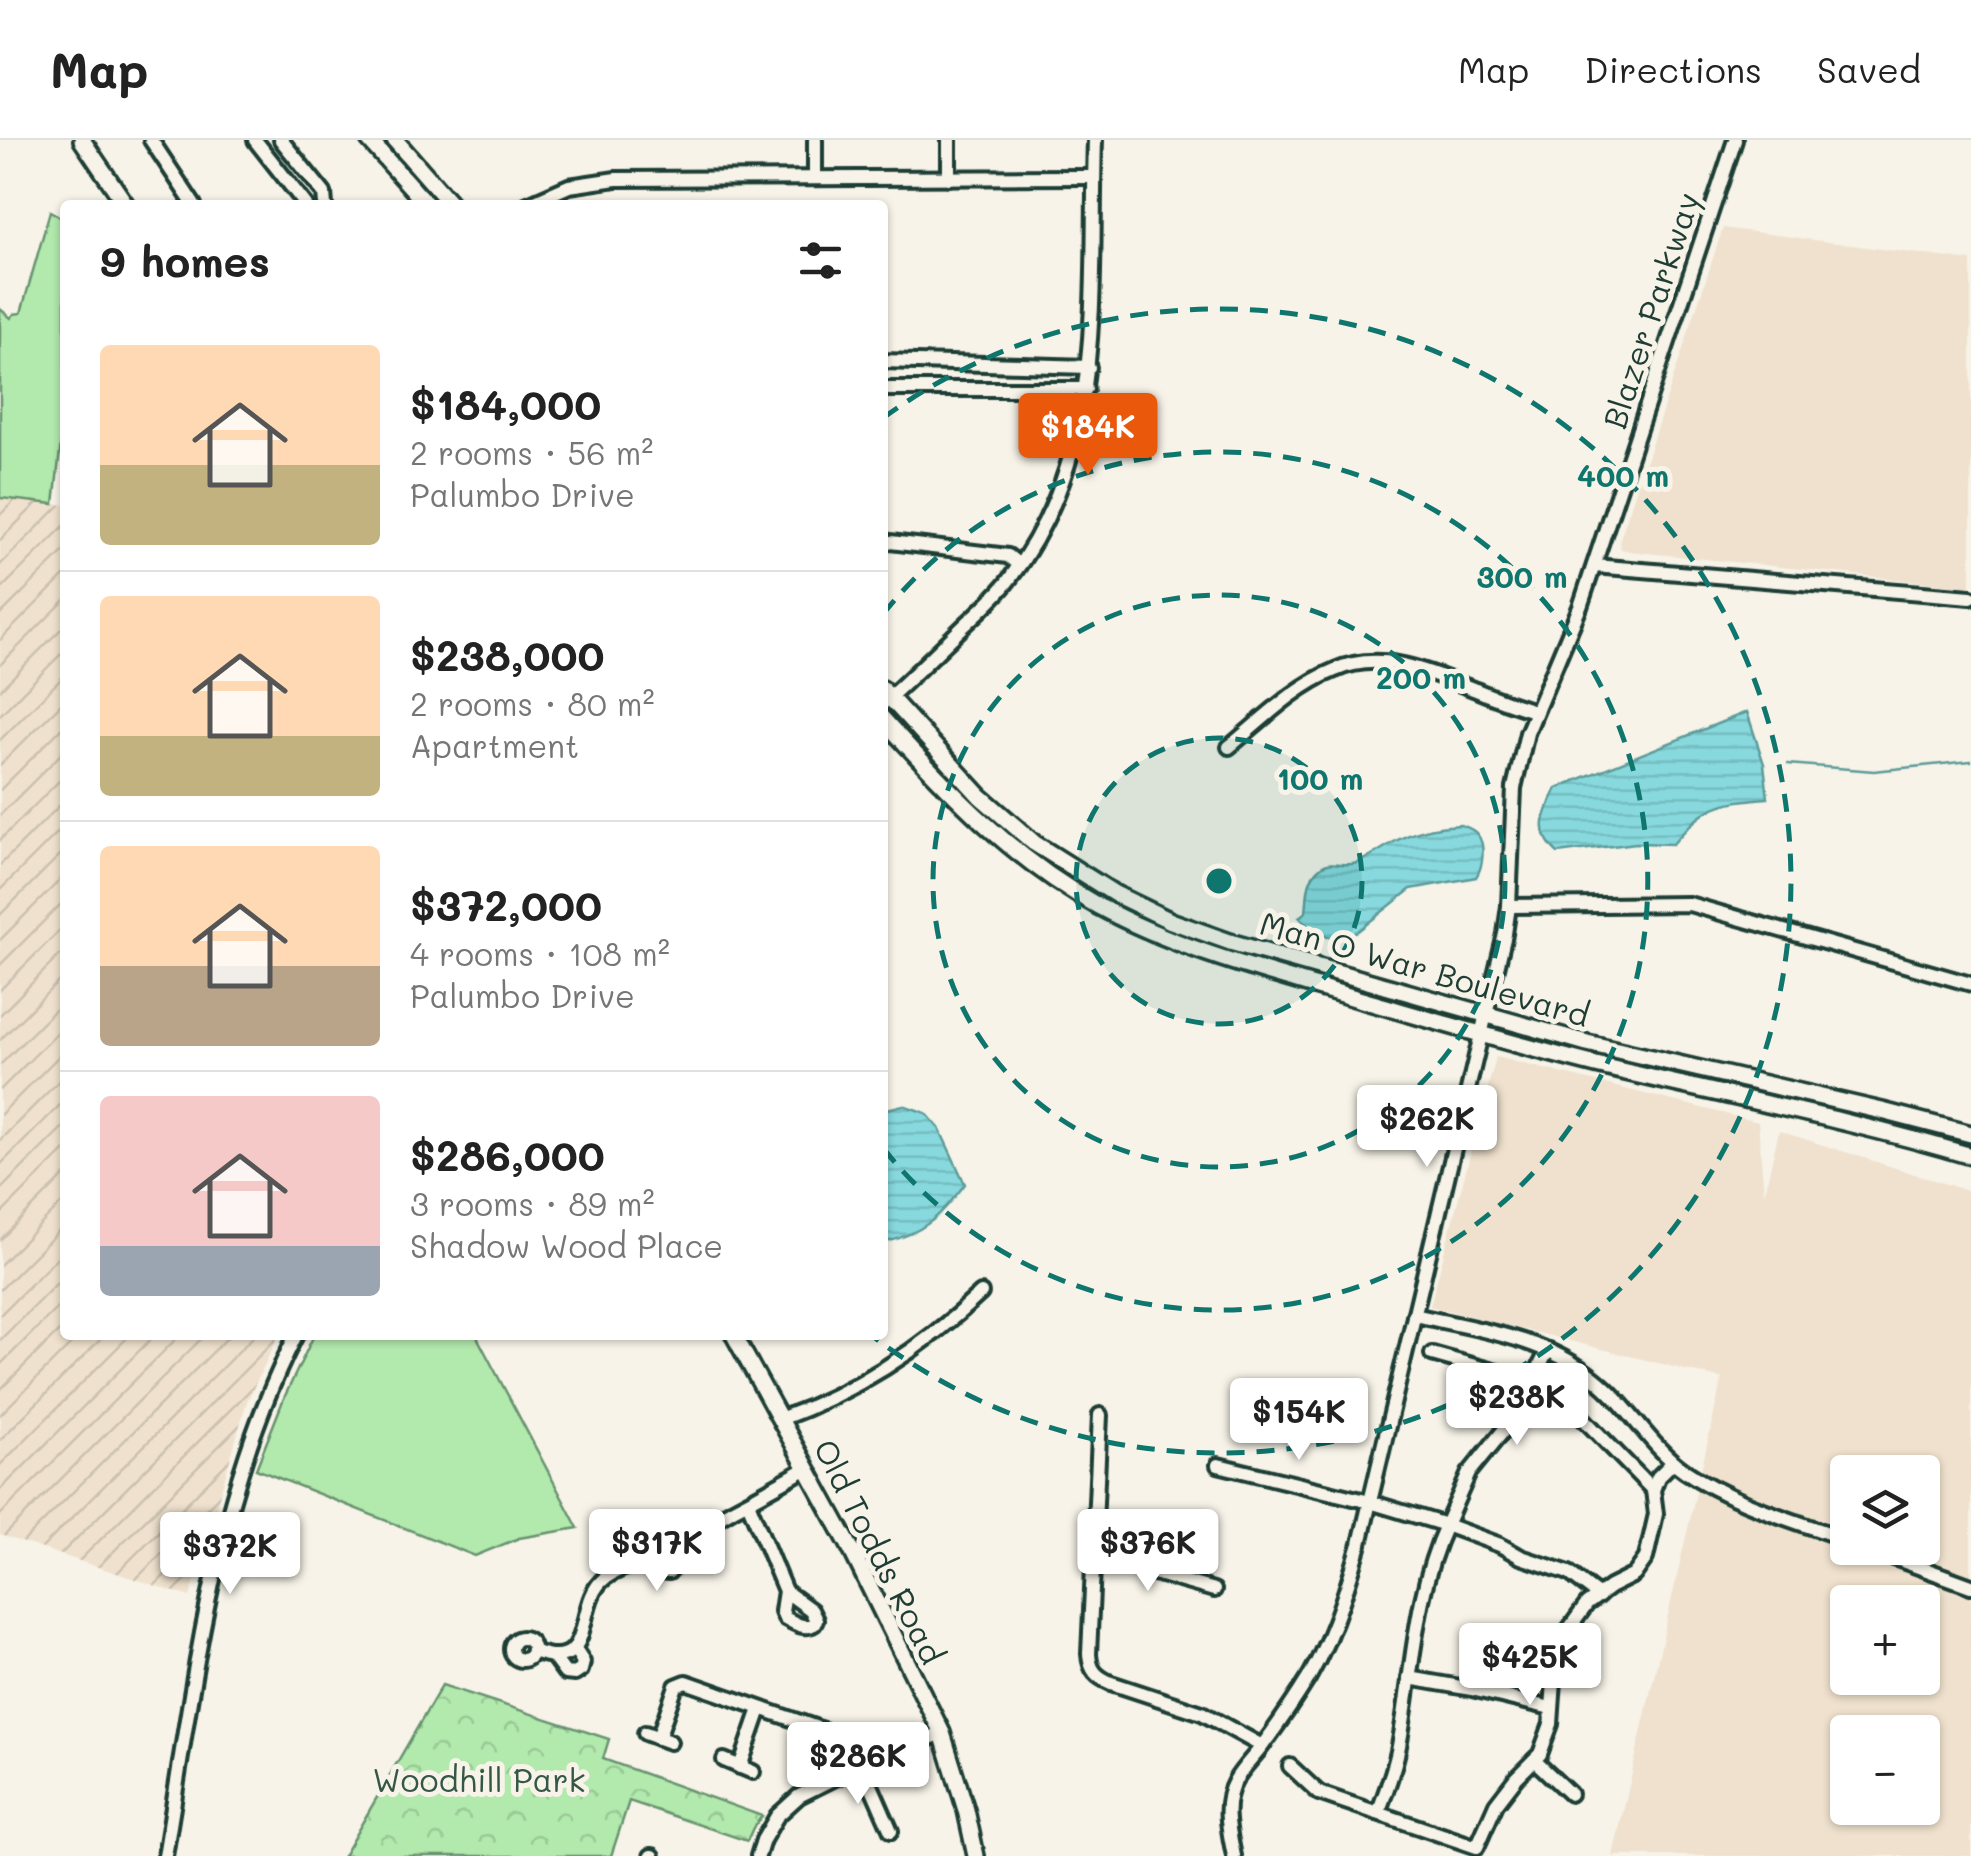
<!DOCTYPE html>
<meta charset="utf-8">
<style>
body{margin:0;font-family:Mali,sans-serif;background:#f6f6f6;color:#222;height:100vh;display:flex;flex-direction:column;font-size:38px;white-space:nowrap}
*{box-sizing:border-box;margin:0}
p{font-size:32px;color:#767676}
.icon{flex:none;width:55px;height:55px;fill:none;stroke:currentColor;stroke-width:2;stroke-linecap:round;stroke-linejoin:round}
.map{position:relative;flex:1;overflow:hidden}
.sheet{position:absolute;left:60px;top:60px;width:828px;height:1140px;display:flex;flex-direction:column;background:#fff;border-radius:10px;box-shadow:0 2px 8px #0004}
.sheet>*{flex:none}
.controls{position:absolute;left:1830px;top:1315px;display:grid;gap:20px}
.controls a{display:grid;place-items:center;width:110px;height:110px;border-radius:10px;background:#fff;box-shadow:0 2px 8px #0004;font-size:50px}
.price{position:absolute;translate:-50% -85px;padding:0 22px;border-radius:10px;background:#fff;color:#222;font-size:32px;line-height:65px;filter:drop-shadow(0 2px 5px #0008)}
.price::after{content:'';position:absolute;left:50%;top:60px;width:30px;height:22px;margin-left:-15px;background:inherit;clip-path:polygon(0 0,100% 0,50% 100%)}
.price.current{background:#ea580c;color:#fff}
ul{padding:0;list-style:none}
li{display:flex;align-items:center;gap:30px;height:250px;padding:0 40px}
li+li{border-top:2px solid #e0e0e0}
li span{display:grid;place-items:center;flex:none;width:280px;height:200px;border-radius:10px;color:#555}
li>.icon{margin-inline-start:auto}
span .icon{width:120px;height:120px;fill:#fffc;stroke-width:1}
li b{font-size:42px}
h2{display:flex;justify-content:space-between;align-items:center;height:120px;padding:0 40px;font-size:42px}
header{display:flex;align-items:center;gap:60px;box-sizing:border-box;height:140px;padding:0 50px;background:#fff;border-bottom:2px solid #e0e0e0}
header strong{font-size:48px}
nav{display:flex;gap:55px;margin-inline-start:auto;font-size:35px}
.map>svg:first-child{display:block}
</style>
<header>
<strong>Map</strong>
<nav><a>Map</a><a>Directions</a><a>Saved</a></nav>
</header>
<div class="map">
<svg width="1971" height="1716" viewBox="0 0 1971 1716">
<defs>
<pattern id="industrial-furrows" width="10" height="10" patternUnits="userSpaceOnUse" patternTransform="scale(2.5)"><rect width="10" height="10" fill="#efe1cd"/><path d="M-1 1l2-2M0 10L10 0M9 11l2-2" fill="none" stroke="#ccc2b1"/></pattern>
<pattern id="park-crowns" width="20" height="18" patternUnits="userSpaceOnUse" patternTransform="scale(2.5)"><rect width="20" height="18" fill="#b2e9ad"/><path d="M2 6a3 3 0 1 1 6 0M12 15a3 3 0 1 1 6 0" fill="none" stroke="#99c995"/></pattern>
<pattern id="water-rules" width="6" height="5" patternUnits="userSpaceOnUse" patternTransform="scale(2.5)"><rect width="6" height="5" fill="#87d9de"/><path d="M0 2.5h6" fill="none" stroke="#74bbbf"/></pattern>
</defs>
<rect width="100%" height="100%" fill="#f7f3e8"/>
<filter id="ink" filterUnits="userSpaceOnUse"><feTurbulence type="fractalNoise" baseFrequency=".01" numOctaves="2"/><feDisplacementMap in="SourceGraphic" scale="20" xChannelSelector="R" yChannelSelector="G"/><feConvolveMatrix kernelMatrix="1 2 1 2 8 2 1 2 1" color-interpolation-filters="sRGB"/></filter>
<g filter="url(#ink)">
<g fill="#efe1cd" fill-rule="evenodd">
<polygon points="1723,88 1971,121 1971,447 1629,411 1621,409 1619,402"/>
<path d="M1496,917L1758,982L1764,1054L1779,991L1971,1052V1716H1613L1722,1239L1430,1166ZM1848,1332H1922V1408H1848ZM1848,1462H1922V1538H1848ZM1848,1592H1922V1668H1848Z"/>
</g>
<polygon fill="url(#industrial-furrows)" points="0,358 65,365 65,1195 279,1195 247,1261 190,1457 0,1395"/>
<g fill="#b2e9ad" stroke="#689370" stroke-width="2.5">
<polygon points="50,71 65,80 65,266 54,364 0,358 0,169 11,178 14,174 21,173"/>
<polygon points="314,1195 476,1195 578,1388 519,1398 475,1416 256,1329 284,1258"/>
</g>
<polygon fill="url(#park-crowns)" stroke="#689370" stroke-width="2.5" points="442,1545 609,1599 603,1619 762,1676 753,1688 747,1701 629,1661 611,1716 343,1716"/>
<g fill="url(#water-rules)" stroke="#5d9b9a" stroke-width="2.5">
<path d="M1747,572L1764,624L1768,658C1719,662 1705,665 1673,704L1636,703L1558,713C1534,692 1545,673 1557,648Z"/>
<path d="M1461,685C1466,687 1473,689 1477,694C1486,704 1483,727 1476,737L1411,749L1358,791L1345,796L1327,797L1321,792L1313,791L1299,777L1306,772C1308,756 1306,739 1320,728C1332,718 1344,728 1357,723C1369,717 1381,710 1392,703C1413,691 1437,686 1461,685Z"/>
<path d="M903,965L926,973L939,988L965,1044C940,1077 924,1093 883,1103V970Z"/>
</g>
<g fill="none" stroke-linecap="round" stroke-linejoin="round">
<polyline stroke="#5d9b9a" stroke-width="2.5" points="1788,624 1874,631 1971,621"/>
<g stroke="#1f3d34" stroke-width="20">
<g id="minor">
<polyline points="151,0 194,65"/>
<polyline points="255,0 306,65"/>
<polyline points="281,0 324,53 325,65"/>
<polyline points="949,0 949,38"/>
<polyline points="815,38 815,0"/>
<polyline points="526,65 569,46 616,39 1094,37"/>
<polyline points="882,221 1089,227"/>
<polyline points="882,249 1086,249"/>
<polyline points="882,401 1008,416 1019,425"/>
<polyline points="1594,426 1971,457"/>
<path d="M882,564C911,538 938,511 965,485C980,471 996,457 1008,441C1108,312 1090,153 1095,0"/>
<path d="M1229,607C1262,580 1295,546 1335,530C1383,509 1431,533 1476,550C1495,558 1514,565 1534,571"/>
<polyline points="1509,766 1689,764 1971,844"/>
<path d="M1414,1175C1476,1189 1543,1197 1594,1238C1629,1265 1649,1306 1685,1331C1734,1364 1793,1380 1848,1400"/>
<polyline points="1548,1210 1512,1280 1469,1333 1446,1385 1500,1405 1521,1417 1569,1433 1599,1456"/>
<polyline points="1432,1214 1532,1242 1566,1261 1653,1350"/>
<path d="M1100,1275L1089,1514C1090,1531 1097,1537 1111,1543L1202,1573L1262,1606"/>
<path d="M780,1279C855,1252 923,1208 981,1153"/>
<path d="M1218,1325L1370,1362L1446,1385C1414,1455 1413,1532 1399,1606C1395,1629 1386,1651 1378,1673"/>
<path d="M748,1362L785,1451L782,1471L785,1478C795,1483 804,1490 814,1484L816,1480L811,1470L785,1451"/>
<polyline points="1867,1408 1971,1446"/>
<polyline points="1094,1416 1214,1450"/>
<polyline points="650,1419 658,1431 669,1432 676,1424 671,1408"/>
<circle cx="522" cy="1509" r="11"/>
<path d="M533,1511C599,1536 572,1463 605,1438C621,1426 643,1423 661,1414C686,1400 708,1383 733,1369C758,1356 783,1342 807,1328"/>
<polyline points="554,1518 565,1533 575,1534 581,1530 583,1522 574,1508"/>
<polyline points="1409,1538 1472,1549 1551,1568"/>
<polyline points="645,1593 670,1602"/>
<polyline points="658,1598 676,1546 686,1542 820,1589 844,1601 863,1627 891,1691"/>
<polyline points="724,1620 753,1632"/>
<polyline points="1534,1620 1570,1654"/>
<polyline points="1290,1626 1319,1653 1477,1707 1496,1664 1516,1638 1540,1614 1551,1584 1555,1526 1566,1493 1587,1464 1610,1447 1634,1435 1646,1418 1656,1374 1653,1350 1658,1337 1673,1322"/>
<polyline points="740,1627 760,1569"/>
<path d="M165,1716C195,1538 213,1358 296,1195"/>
<polyline points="651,1716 653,1716"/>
<polyline points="758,1716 763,1700 777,1676 799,1656 833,1639 942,1593"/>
<path d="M1234,1716C1229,1691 1222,1664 1235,1641C1241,1630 1251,1620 1259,1610C1273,1592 1286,1573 1299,1553C1329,1509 1345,1455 1360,1404L1505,794L1509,766L1514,648L1527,593L1580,467L1735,0"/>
</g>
</g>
<g stroke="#1f3d34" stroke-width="22">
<g id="major">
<polyline points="82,0 126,65"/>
<polyline points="369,0 427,65"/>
<polyline points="395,0 452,65"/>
<polyline points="882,549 980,656 1034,703 1115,754 1171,781 1230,802 1587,903 1882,971 1971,994"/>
<path d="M882,578C947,650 1012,719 1098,766C1179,810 1267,832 1355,858C1435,881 1515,905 1596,925C1721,955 1847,979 1971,1016"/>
<polyline points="734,1195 849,1405 942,1593 966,1670 976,1716"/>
</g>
</g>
<use href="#minor" stroke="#f7f3e8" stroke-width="12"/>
<use href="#major" stroke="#f7f3e8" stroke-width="15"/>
</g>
</g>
<circle cx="1219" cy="741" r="143" fill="#0f766e" fill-opacity=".12"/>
<g fill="none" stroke="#0f766e" stroke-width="5" stroke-dasharray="18 12">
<circle cx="1219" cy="741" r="143"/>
<circle cx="1219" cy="741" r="286"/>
<path d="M883 474A429 429 0 1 1 883 1008"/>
<path d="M883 278A572 572 0 1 1 875 1198"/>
</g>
<g text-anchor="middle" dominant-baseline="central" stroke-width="10" stroke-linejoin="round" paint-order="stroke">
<g font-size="32" fill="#1f3d34" stroke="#f7f3e8">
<text transform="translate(1650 170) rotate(-72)">Blazer Parkway</text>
<text transform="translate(1425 828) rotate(16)">Man O War Boulevard</text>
<text transform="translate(880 1411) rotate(63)">Old Todds Road</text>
</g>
<g font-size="32" fill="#355746" stroke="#f7f3e8">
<text x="479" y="1639">Woodhill Park</text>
</g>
</g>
<circle cx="1219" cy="741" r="15" fill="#0f766e" stroke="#f7f3e8" stroke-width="5"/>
<g font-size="30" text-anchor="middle" font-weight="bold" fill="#0f766e" stroke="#f7f3e8" stroke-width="10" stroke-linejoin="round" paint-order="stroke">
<text x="1623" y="347">400 m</text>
<text x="1522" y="448">300 m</text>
<text x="1421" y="549">200 m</text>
<text x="1320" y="650">100 m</text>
</g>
</svg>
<div class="controls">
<a><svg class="icon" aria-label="layers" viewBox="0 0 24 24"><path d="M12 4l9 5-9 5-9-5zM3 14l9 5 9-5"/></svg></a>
<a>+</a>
<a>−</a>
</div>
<b class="price current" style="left:1088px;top:338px">$184K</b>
<b class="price" style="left:1427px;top:1030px">$262K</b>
<b class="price" style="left:1517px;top:1308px">$238K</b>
<b class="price" style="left:1299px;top:1323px">$154K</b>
<b class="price" style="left:657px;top:1454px">$317K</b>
<b class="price" style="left:1148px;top:1454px">$376K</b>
<b class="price" style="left:230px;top:1457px">$372K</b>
<b class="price" style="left:1530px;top:1568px">$425K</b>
<b class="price" style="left:858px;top:1667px">$286K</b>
<section class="sheet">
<h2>9 homes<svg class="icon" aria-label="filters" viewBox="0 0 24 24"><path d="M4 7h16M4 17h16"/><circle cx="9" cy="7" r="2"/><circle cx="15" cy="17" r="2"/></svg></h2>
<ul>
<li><span style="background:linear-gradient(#ffd9b3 60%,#c2b280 0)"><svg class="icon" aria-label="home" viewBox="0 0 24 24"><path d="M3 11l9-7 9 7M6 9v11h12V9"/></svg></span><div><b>$184,000</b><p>2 rooms · 56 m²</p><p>Palumbo Drive</p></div></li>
<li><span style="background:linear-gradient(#ffd9b3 70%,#c2b280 0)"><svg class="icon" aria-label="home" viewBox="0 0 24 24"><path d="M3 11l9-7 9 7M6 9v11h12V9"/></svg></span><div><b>$238,000</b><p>2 rooms · 80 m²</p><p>Apartment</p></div></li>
<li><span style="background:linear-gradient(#ffd9b3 60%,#b9a48a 0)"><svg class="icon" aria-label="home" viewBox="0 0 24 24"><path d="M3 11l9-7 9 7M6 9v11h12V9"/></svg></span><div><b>$372,000</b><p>4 rooms · 108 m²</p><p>Palumbo Drive</p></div></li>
<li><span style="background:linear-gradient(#f6c9c9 75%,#9aa5b1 0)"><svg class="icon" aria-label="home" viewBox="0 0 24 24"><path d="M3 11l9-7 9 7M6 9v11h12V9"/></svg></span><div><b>$286,000</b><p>3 rooms · 89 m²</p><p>Shadow Wood Place</p></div></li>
</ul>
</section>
</div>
